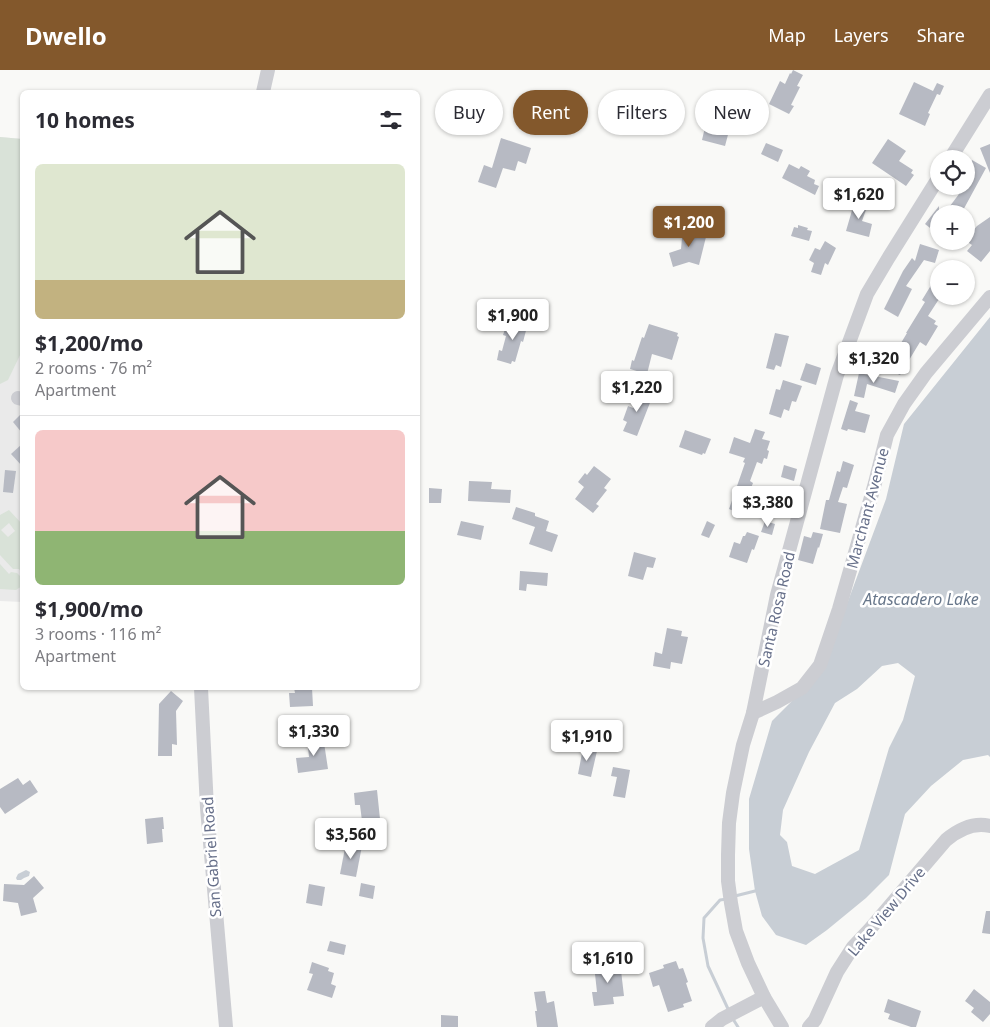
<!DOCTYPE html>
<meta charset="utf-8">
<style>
body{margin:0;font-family:"Noto Sans",sans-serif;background:#f7f7f7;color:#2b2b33;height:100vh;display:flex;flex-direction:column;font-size:19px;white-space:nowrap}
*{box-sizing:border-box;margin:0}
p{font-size:16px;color:#7c7c81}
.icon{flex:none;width:28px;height:28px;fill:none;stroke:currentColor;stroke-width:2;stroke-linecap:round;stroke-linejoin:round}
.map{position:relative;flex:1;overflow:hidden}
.sheet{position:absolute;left:20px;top:20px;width:400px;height:600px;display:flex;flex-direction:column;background:#fff;border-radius:8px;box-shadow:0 1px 4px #0004}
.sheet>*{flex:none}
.guide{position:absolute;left:435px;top:20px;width:475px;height:45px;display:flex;gap:10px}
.controls{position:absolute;left:930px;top:80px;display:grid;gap:10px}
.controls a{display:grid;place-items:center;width:45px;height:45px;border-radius:50%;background:#fff;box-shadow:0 1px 4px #0004;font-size:25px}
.price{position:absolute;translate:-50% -42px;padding:0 11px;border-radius:5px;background:#fff;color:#222;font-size:16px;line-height:32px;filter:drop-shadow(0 1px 2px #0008)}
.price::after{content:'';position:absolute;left:50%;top:30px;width:15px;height:11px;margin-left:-8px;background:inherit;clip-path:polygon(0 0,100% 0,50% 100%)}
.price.active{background:#83582c;color:#fff}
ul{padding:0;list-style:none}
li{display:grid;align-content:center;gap:10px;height:265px;padding:0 15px}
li+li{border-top:1px solid #e1e1e2}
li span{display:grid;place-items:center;height:155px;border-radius:8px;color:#555}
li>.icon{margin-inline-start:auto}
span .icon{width:90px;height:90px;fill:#fffc;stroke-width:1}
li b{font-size:21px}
h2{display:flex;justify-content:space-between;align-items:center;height:60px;padding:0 15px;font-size:21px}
.pill{padding:0 18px;border-radius:22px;background:#fff;box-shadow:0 1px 4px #0004;font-size:18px;line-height:45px}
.pill.active{background:#83582c;color:#fff}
header{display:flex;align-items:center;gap:30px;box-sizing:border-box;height:70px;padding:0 25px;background:#83582c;color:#fff}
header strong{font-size:24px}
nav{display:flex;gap:28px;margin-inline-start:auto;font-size:18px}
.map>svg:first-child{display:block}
</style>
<header>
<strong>Dwello</strong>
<nav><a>Map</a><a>Layers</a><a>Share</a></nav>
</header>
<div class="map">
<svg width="990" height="957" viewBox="0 0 990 957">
<rect width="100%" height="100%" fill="#f9f9f7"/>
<polygon fill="#eaeaea" points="0,67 22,69 22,532 0,531"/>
<g fill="#d9e2d8" fill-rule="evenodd">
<polygon points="0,67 22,69 22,281 8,310 0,314"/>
<path d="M9,440L22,454V503L19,499H13L0,485V445ZM9,453L15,461L8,467L1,460Z"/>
<polygon points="0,494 9,504 11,502 17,503 22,508 22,516 16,520 0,519"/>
</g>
<g fill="#c8ced5" fill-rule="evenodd">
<path d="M990,247V687L988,685L963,690L931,716L905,744L889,805L866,828L827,860L806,875L776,865L762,846L755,821L749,779V729L772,651L822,601L886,429L904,354ZM898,593L915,606L903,650L889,678L859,780L815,804L792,796L787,772L780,765L783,740L809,682L835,633L857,619L882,596Z"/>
<polygon points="26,800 30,802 29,806 24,808 21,810 17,810 16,808 18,804"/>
</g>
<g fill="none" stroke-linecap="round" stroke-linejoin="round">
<g stroke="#c8ced5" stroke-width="3">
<polyline points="735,826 755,821"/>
<polyline points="727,829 720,830 704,848 703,868 708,896 729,941"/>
<polyline points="733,949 738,957"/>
</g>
</g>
<g fill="#b7bac3">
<polygon points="793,0 803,5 797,16 800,17 791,35 794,36 789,44 769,34 780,11 785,14 790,3 791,4"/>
<polygon points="914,12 933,21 937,13 944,16 940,25 937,24 928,43 930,44 925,56 899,44"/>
<polygon points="652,41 673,41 674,59 640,61 639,44 652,43"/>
<polygon points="706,53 721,56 720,59 729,61 725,76 702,70"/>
<polygon points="501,68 531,78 526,94 518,91 515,101 503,98 496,118 478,112 484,95 492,98"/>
<polygon points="888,69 906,81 899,91 913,100 911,103 914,105 906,116 872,93"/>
<polygon points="766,73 783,80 778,92 761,84"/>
<polygon points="990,74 990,103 980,78"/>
<polygon points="972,90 986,98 961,144 944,144 959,124 955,122 958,116 966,116 966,101"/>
<polygon points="789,94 799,99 801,96 810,101 807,106 815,110 814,114 819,116 815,125 782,108"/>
<polygon points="855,130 868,134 862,151 872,154 869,167 846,161"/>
<polygon points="939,136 939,165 925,154"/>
<polygon points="990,147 990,181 981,192 967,181 972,175 966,171 966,169 977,156"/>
<polygon points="798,155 808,158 807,160 812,161 809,171 791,166 794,157 798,158"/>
<polygon points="683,157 707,163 699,195 689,192 673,197 669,183 681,179"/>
<polygon points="825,171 836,178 828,195 825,193 821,205 811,202 814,193 809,190 815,178 820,180"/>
<polygon points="920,174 939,180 935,193 924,190 906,216 912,219 898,247 884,239 903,201 912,188 915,191"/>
<polygon points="933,212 939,215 939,229 928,246 936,251 934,254 938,256 926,276 920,272 900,305 884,298 894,282 895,283 907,263 906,263 925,232 922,230"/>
<polygon points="511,248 528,253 523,272 521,271 515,292 512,291 511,294 497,290 499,280 502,281 506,266 503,265 506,256 508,256"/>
<polygon points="649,254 678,263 677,266 679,267 672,290 652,284 647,304 630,299 632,290 634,291 642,267 644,268"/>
<polygon points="775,263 789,266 781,297 776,295 774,300 766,298"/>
<polygon points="871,272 883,277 878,286 867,281"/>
<polygon points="806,293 821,298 816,315 800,310"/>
<polygon points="859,303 899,311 895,323 867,314 864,328 854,326"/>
<polygon points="783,310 802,316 796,332 792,331 789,341 784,339 781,348 769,344 776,319 780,320"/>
<polygon points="639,320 653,325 637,366 623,361 627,352 623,350 628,336 633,338"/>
<polygon points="850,330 858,333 855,341 870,345 865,363 848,359 847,361 841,359"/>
<polygon points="22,343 22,363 13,352"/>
<polygon points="755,359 765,362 762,369 770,371 767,380 769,381 767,389 764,388 762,394 757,392 750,411 753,413 741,444 729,439 745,393 743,392 745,388 729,383 734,367 750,373"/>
<polygon points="685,360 711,369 705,384 703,383 702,385 679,377"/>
<polygon points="22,374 22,396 11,384"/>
<polygon points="843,391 854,395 847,418 843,417 838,432 847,434 840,463 820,459 826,430 829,430 837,401 840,402"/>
<polygon points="784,395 797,399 794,411 781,407"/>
<polygon points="594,396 611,409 604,418 607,420 596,434 599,436 593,443 575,429 584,417 578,412 585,403 587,405"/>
<polygon points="5,400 16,401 13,423 3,422"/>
<polygon points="469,411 492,412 491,419 511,420 510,433 468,431"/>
<polygon points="429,418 442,419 441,433 429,433"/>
<polygon points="516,437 535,443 535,446 549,451 546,461 558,465 552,482 529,474 535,457 512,449"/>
<polygon points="461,451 484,456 481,470 457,465"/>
<polygon points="707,451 715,455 709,468 701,465"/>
<polygon points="765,451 775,454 772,465 761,462"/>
<polygon points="747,462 759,466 754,480 752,479 747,493 729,487 734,472 740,474 743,466 745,466"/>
<polygon points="813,462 823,464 819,478 818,477 813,494 798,490 804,466 811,468"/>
<polygon points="634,482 656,488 653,498 647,497 643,510 628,506"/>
<polygon points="520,501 548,503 547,516 527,514 526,521 519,520"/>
<polygon points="667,558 682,561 681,566 688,567 682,594 671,592 670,599 653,596 655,582 662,584"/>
<polygon points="294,618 312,618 313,636 290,637 289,623 295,623"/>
<polygon points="171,621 183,631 176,641 177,675 172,674 172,686 158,686 159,634"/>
<polygon points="323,666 328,699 298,703 296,688 309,687 307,668"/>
<polygon points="583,678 597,681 591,707 578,704"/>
<polygon points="613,697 630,700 625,728 613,726 617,707 611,706"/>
<polygon points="18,708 23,715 30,710 38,722 5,744 0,737 0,719"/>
<polygon points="377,720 380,749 362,751 360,735 355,735 354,723"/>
<polygon points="163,747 164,759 162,759 163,772 147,774 145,749"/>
<polygon points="346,773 362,776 356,807 340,804"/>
<polygon points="34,806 44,818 33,828 37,842 21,846 18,833 3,831 4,814 24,815"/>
<polygon points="361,813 375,816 373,829 359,826"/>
<polygon points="309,814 325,817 322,836 306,833"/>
<polygon points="986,841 990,841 990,864 982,863"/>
<polygon points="330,871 346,875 344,885 327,881"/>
<polygon points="676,891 679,899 683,898 688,912 686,913 692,931 683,934 684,937 668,942 659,915 653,917 649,903 664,898 663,895"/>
<polygon points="312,892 329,898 328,901 334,903 331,914 336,916 332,928 307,920 313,904 309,903"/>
<polygon points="620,892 624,926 613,927 614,934 594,936 592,922 597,922 594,895"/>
<polygon points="974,919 990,932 990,944 983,952 971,942 974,938 965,931"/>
<polygon points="545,921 547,933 554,931 558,957 537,957 535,941 537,941 534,922"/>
<polygon points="888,929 921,941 916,957 911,957 888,949 890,944 884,942"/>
<polygon points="441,945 458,946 458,957 441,957"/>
</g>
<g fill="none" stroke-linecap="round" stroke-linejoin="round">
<g stroke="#cccdd2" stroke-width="14">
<polyline points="263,22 268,0"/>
<polyline points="950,89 990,25"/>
<polyline points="18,328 22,329"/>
<polyline points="201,618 207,738 226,957"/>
<polyline points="753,643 777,632 802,618 820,595 839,539 875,413 887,365 904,334 926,303 990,227"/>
<polyline points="712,957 722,949 764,927"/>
<polyline points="782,957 764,927 748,893 736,861 731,833 728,811 728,785 729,753 733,723 743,675 753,643 777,525 837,305 867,224 889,187 939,107"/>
<path d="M809,957L815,950L837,902L853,877L870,859L946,770C958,760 974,752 990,756"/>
</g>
</g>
<g text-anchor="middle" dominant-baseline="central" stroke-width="5" stroke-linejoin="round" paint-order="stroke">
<g font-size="15" fill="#67708a" stroke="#fff">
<text transform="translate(867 438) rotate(-75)">Marchant Avenue</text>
<text transform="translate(776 539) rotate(-77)">Santa Rosa Road</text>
<text transform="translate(211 787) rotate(-94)">San Gabriel Road</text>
<text transform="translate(886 841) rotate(-50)">Lake View Drive</text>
</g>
<g font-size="16" font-style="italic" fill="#68778b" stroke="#fff">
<text x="921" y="529">Atascadero Lake</text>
</g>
</g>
</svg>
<div class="controls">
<a><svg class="icon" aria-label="locate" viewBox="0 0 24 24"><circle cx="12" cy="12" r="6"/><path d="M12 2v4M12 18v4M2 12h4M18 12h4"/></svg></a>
<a>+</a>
<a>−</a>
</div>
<b class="price" style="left:859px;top:150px">$1,620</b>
<b class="price active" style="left:689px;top:178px">$1,200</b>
<b class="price" style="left:513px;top:271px">$1,900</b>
<b class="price" style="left:874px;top:314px">$1,320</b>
<b class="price" style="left:637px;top:343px">$1,220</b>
<b class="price" style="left:768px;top:458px">$3,380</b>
<b class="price" style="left:314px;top:687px">$1,330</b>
<b class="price" style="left:587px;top:692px">$1,910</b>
<b class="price" style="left:351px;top:790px">$3,560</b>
<b class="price" style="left:608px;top:914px">$1,610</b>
<div class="guide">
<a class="pill">Buy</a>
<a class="pill active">Rent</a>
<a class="pill">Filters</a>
<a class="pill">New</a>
</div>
<section class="sheet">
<h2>10 homes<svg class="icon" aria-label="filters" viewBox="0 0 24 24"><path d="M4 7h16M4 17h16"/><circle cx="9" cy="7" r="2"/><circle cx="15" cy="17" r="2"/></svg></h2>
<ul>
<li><span style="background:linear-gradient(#dfe7d0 75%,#c2b280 0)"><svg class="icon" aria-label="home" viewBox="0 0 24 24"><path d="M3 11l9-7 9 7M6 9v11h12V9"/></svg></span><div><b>$1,200/mo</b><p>2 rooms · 76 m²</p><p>Apartment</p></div></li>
<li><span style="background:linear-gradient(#f6c9c9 65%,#8fb573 0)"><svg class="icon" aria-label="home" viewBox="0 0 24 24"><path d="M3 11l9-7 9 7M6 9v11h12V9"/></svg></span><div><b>$1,900/mo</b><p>3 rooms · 116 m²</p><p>Apartment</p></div></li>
</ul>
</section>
</div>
